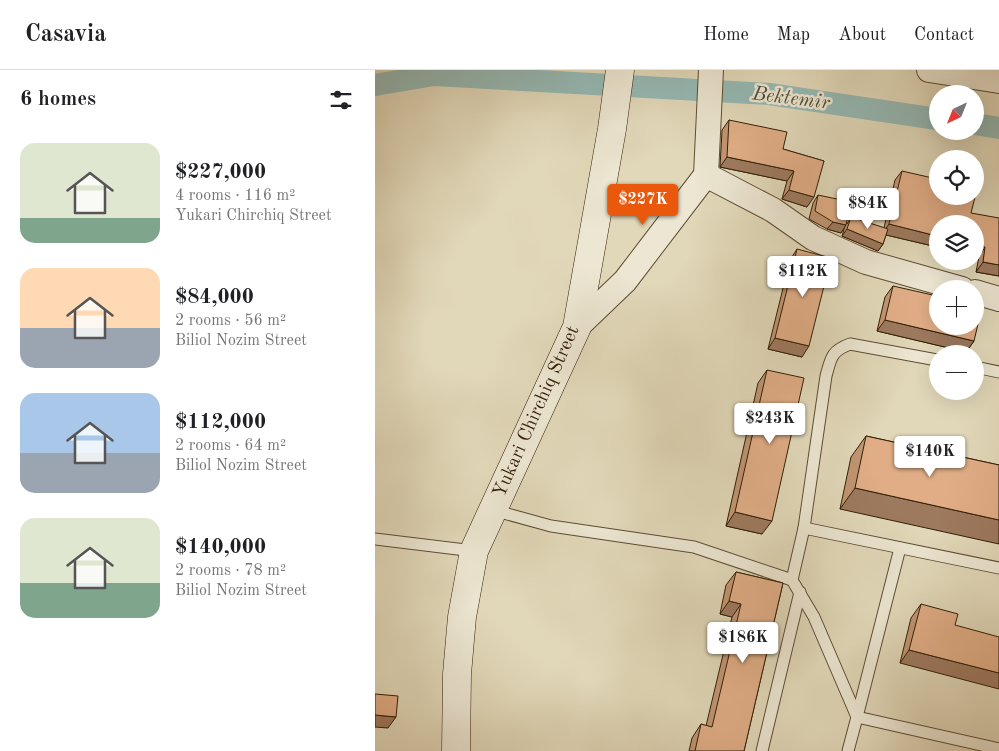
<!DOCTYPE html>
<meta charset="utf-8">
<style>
body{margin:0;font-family:"Old Standard TT",serif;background:#f6f6f6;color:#202124;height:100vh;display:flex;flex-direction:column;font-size:19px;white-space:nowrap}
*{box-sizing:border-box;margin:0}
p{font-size:16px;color:#757577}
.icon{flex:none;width:28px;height:28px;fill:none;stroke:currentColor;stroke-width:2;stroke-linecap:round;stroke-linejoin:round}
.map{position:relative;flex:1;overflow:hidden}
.sheet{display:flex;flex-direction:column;background:#fff;width:375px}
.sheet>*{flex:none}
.needle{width:32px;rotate:223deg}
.tools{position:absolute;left:554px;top:15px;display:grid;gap:10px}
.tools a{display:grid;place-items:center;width:55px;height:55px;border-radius:50%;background:#fff;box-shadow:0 5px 20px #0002;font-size:25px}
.price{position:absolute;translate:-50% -42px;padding:0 11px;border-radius:5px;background:#fff;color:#222;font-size:16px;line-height:32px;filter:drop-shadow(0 1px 2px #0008)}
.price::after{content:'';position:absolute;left:50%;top:30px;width:15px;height:11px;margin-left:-8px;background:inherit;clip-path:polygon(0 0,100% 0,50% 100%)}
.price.active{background:#ea580c;color:#fff}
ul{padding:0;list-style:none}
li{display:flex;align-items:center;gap:15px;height:125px;padding:0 20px}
li span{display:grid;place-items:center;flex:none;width:140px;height:100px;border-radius:15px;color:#555}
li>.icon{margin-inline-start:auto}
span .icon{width:60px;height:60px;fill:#fffc;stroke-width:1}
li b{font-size:21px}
h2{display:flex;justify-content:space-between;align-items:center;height:60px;padding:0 20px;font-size:21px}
header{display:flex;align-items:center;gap:30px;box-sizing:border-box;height:70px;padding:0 25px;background:#fff;border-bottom:1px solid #e0e0e0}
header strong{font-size:24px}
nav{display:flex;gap:28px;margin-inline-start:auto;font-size:18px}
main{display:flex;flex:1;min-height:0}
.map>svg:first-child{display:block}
</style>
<header>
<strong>Casavia</strong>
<nav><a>Home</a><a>Map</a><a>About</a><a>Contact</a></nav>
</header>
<main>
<section class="sheet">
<h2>6 homes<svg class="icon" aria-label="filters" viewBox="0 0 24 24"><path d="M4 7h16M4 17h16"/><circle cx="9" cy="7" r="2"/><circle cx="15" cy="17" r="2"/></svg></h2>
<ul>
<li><span style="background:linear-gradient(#dfe7d0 75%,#7fa58c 0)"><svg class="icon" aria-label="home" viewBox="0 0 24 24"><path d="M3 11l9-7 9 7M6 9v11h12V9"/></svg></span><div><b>$227,000</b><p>4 rooms · 116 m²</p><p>Yukari Chirchiq Street</p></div></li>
<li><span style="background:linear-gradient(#ffd9b3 60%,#9aa5b1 0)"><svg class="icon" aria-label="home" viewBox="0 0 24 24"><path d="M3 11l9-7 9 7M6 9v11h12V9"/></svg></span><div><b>$84,000</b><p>2 rooms · 56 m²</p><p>Biliol Nozim Street</p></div></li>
<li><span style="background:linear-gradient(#a9c7e8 60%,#9aa5b1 0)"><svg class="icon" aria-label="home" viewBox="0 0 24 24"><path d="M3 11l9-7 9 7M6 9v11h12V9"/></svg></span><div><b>$112,000</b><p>2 rooms · 64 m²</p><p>Biliol Nozim Street</p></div></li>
<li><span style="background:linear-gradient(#dfe7d0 65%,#7fa58c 0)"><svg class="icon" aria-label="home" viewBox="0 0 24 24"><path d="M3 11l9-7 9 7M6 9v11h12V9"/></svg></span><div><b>$140,000</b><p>2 rooms · 78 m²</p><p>Biliol Nozim Street</p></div></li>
</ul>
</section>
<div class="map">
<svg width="624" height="681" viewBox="0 0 624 681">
<rect width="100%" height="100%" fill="#e1d8b9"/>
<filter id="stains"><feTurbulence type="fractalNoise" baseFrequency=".004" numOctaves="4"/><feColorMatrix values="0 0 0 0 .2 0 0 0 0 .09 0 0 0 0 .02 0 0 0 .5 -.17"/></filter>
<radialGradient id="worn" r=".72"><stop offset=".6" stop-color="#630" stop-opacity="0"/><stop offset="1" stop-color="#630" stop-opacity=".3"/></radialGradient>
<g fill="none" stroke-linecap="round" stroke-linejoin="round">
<g stroke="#95b9b4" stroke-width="22">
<polyline points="0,15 59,5 394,24 562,49"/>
<polyline points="600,54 624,58"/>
</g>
<g stroke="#5d4d33" stroke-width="13">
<g id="lane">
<polyline points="600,297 624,302"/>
<polyline points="118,440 176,456 319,477 417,510"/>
<path d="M429,458L451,306C456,288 456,281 475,274L562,290"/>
<polyline points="0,469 99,481"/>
<polyline points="525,478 482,647 624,679"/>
<polyline points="387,681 425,522"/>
<polyline points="473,681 482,647 439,547 417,510 429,458 624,498"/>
</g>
</g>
<g stroke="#5d4d33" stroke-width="26">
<g id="street">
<polyline points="554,0 624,11"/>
<polyline points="331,105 398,140 438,168 491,192 587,219"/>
<polyline points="600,222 624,229"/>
<polyline points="202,257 250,211 331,105 336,0"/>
</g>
</g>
<g stroke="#311f06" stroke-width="29">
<polyline id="secondary" points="81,681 82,604 87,547 99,481 202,257 237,59 245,0"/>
</g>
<use href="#lane" stroke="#ece6d2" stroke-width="11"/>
<use href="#street" stroke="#ece6d2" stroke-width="24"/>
<use href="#secondary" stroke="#ece6d2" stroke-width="28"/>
</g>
<g fill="#c19573" stroke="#311f06">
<polygon points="354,50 408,79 449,91 432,137 407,129 412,111 345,97 347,60"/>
<polygon points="527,101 596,143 624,206 601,202 604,187 562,154 562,177 511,165 508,174 503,181 467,166 470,156 466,163 452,159 434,149 438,133 443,125 472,154 476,147 509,158 520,110"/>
<polygon points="422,179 427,287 393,279 415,190"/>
<polygon points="518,216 599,271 591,282 502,261 510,227"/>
<polygon points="392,300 387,464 351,456 383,313"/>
<polygon points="491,366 624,395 465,439 476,387"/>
<polygon points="361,502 408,513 369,681 314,681 317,668 326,654 331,656 357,547 345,544 351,515"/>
<polygon points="546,534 580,555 525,593 536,548"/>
</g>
<g fill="#9d795e" stroke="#311f06">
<polygon points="352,87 419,101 412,111 345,97"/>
<polygon points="414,120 439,127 432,137 407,129"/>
<polygon points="458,152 471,155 466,163 452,159"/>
<polygon points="514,154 562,166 562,177 507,164"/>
<polygon points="472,159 508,174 503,181 467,166"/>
<polygon points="600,175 610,177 604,187 600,186"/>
<polygon points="608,192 624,195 624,206 601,202"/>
<polygon points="510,250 599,271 591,282 502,261"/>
<polygon points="400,268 434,276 427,287 393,279"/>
<polygon points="480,418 624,450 624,474 465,439"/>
<polygon points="360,442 397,451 387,464 351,456"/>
<polygon points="354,531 366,534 357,547 345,544"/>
<polygon points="534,580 624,603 624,619 525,593"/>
<polygon points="0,645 21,647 13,658 0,657"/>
</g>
<g fill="#e0ad86" stroke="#311f06">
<polygon points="354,50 412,62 408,79 449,91 439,127 414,120 419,101 352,87"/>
<polygon points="527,101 562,109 562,126 600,126 600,118 602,119 596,143 624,148 624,195 608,192 610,177 600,175 600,154 562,154 562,166 514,154"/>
<polygon points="443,125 476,132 471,155 458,152 440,141"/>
<polygon points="476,147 513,159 508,174 472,159"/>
<polygon points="422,179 456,188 434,276 400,268"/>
<polygon points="518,216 562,226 562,256 600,256 600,235 607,237 599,271 510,250"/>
<polygon points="392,300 429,308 397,451 360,442"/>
<polygon points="491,366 624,395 624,450 480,418"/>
<polygon points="361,502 408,513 369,681 320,681 326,654 337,657 366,534 354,531"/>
<polygon points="546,534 583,544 580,555 624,567 624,603 534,580"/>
<polygon points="0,624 23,626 21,647 0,645"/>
</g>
<g text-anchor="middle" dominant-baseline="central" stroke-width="5" stroke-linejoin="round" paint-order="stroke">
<g font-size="19" fill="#311f06" stroke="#ece6d2">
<text transform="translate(162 342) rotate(-66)">Yukari Chirchiq Street</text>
</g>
<g font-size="20" font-style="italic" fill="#4f4d3a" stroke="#ece6d2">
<text transform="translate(416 29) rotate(7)">Bektemir</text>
</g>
</g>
<rect width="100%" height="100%" filter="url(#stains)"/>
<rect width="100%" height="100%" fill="url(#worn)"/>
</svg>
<div class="tools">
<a><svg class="needle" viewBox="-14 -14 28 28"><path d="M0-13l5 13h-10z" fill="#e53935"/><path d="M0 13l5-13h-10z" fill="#757577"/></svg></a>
<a><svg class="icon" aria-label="locate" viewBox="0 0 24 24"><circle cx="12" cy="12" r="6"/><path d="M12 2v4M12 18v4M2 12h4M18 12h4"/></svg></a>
<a><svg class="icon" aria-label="layers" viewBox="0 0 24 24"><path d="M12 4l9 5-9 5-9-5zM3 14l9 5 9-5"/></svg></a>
<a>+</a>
<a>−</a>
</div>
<b class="price active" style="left:268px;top:156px">$227K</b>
<b class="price" style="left:493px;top:160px">$84K</b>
<b class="price" style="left:428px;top:228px">$112K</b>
<b class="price" style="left:395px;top:375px">$243K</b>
<b class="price" style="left:555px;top:408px">$140K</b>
<b class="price" style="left:368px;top:594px">$186K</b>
</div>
</main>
